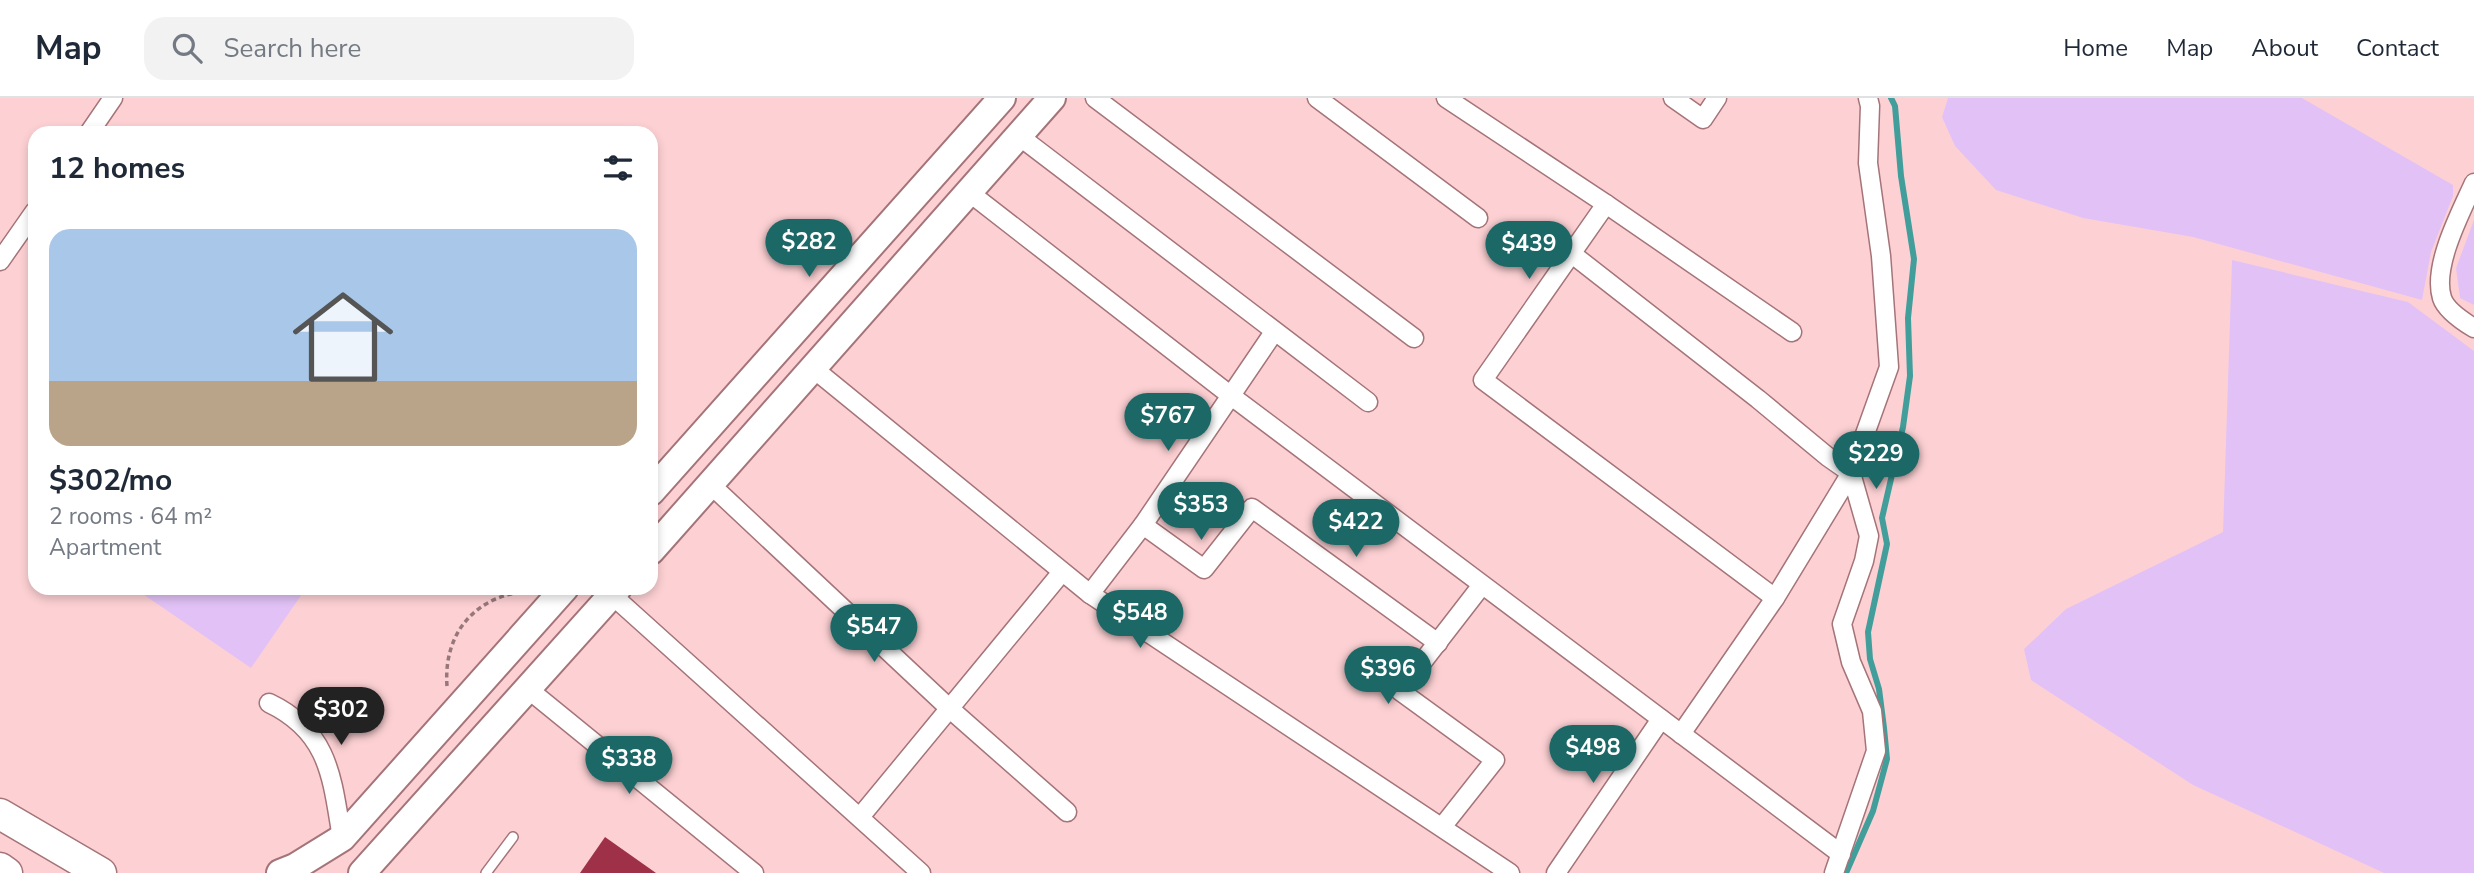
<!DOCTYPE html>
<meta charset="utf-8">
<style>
body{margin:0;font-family:"Nunito Sans",sans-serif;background:#f2f2f3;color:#1f2937;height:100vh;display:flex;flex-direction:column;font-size:26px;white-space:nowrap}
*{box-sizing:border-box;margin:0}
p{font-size:23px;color:#747a83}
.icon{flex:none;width:38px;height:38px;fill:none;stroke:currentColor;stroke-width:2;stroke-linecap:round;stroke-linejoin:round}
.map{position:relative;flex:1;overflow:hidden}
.side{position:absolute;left:28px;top:28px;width:630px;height:469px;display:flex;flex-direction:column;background:#fff;border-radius:21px;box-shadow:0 4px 10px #0003}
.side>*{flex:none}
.price{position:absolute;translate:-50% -60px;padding:0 16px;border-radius:24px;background:#1b6866;color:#fff;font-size:23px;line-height:46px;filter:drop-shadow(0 2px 4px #0008)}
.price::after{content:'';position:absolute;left:50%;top:42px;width:21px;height:16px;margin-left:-10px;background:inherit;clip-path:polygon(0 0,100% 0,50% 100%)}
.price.selected{background:#222;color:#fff}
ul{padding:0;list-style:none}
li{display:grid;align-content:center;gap:14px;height:371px;padding:0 21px}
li+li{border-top:2px solid #e0e1e3}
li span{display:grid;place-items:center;height:217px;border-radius:21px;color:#555}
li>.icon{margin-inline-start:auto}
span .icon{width:126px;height:126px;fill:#fffc;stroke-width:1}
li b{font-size:30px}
h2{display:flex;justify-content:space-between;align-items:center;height:84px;padding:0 21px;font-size:30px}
header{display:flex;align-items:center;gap:42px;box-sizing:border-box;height:98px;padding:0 35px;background:#fff;border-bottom:2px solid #e0e1e3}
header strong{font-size:33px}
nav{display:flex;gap:38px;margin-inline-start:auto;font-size:24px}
.search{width:490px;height:63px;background:#f2f2f3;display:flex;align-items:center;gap:18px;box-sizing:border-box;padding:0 24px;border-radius:21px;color:#747a83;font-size:26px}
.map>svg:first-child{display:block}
</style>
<header>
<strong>Map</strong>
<div class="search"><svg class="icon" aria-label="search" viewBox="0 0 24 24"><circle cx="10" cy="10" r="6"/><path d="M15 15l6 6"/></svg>Search here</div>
<nav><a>Home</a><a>Map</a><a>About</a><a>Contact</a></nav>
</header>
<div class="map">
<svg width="2474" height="775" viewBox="0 0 2474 775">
<rect width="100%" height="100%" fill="#fdd1d4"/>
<g fill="#e2c2f6">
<polygon points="1948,0 2302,0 2453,87 2453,98 2431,154 2422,202 2193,139 2083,120 1996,92 1955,48 1942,19"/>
<polygon points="2474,122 2474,207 2460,200 2456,170"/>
<polygon points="2232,162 2408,204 2474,253 2474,775 2384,775 2193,687 2031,582 2024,551 2066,511 2223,434"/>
<polygon points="134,490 299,490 304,493 251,570"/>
</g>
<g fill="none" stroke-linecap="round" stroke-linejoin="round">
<polyline stroke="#429e9b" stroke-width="6" points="1846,775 1873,713 1887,661 1884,630 1879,591 1870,561 1868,534 1887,446 1882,420 1903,329 1910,278 1908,220 1914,161 1901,78 1895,8 1891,0"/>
</g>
<polygon fill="#9e3147" points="605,739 656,775 580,775"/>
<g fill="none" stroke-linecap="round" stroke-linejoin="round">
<g stroke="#a47478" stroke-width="12">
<polyline id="lane" points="486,775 513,739"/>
</g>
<g stroke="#a47478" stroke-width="21">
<g id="street">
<polyline points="1095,0 1414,240"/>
<polyline points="1317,0 1478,120"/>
<polyline points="1446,0 1606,106 1792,234"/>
<polyline points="1673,0 1703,21 1717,0"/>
<polyline points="89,35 113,0"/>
<polyline points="1019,38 1368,304"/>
<path d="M2474,85C2461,114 2432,168 2442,200C2446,212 2464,224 2474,230"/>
<polyline points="970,95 1230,297 1841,756"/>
<polyline points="1606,106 1483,282 1775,500"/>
<polyline points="1572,156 1758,301 1828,359 1851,375 1775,500 1681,636"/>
<polyline points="0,163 35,113"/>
<polyline points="814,271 1090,496 1510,775"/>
<polyline points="710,386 949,610 1067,714"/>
<polyline points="1143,427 1204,471 1252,410 1438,545"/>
<polyline points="1090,496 1143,427 1274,234"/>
<polyline points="612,497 921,775"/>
<polyline points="528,591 754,775"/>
<path d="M269,605C330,634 332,681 342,740"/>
<polyline points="860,719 1062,474"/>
<polyline points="1442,729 1495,662 1400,593 1482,487"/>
<polyline points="1556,775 1661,621"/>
<polyline points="1834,775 1876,653 1872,613 1851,564 1842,526 1864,463 1869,438 1851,375 1889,269 1881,158 1868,65 1870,8 1868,0"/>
</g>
</g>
<g stroke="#a47478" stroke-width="30">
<g id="secondary">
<polyline points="651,394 1002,0"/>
<polyline points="651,453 1052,0"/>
<polyline points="280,775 295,769 342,740 565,490"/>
<polyline points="362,775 618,490"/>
</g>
</g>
<g stroke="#a47478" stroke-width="33">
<g id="primary">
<polyline points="0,716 101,775"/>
<polyline points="0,770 7,775"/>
</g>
</g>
<path stroke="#97787a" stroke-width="3.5" stroke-dasharray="5 3.5" stroke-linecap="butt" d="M447,588C443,533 478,495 533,493"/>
<use href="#lane" stroke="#fff" stroke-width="9"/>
<use href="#street" stroke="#fff" stroke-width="18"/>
<use href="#secondary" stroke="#fff" stroke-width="26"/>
<use href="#primary" stroke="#fff" stroke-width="30"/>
</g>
</svg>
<b class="price" style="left:809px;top:181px">$282</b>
<b class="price" style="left:1529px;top:183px">$439</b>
<b class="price" style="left:1168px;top:355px">$767</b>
<b class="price" style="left:1876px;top:393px">$229</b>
<b class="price" style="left:1201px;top:444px">$353</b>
<b class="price" style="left:1356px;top:461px">$422</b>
<b class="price" style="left:1140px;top:552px">$548</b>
<b class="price" style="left:874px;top:566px">$547</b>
<b class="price" style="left:1388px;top:608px">$396</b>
<b class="price selected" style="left:341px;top:649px">$302</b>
<b class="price" style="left:1593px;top:687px">$498</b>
<b class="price" style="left:629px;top:698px">$338</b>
<section class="side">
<h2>12 homes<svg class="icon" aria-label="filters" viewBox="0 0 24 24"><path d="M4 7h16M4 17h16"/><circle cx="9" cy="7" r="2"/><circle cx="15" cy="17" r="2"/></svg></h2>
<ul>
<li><span style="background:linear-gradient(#a9c7e8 70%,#b9a48a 0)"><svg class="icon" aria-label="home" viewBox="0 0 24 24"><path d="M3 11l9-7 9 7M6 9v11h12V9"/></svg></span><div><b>$302/mo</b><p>2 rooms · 64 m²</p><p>Apartment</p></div></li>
</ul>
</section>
</div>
